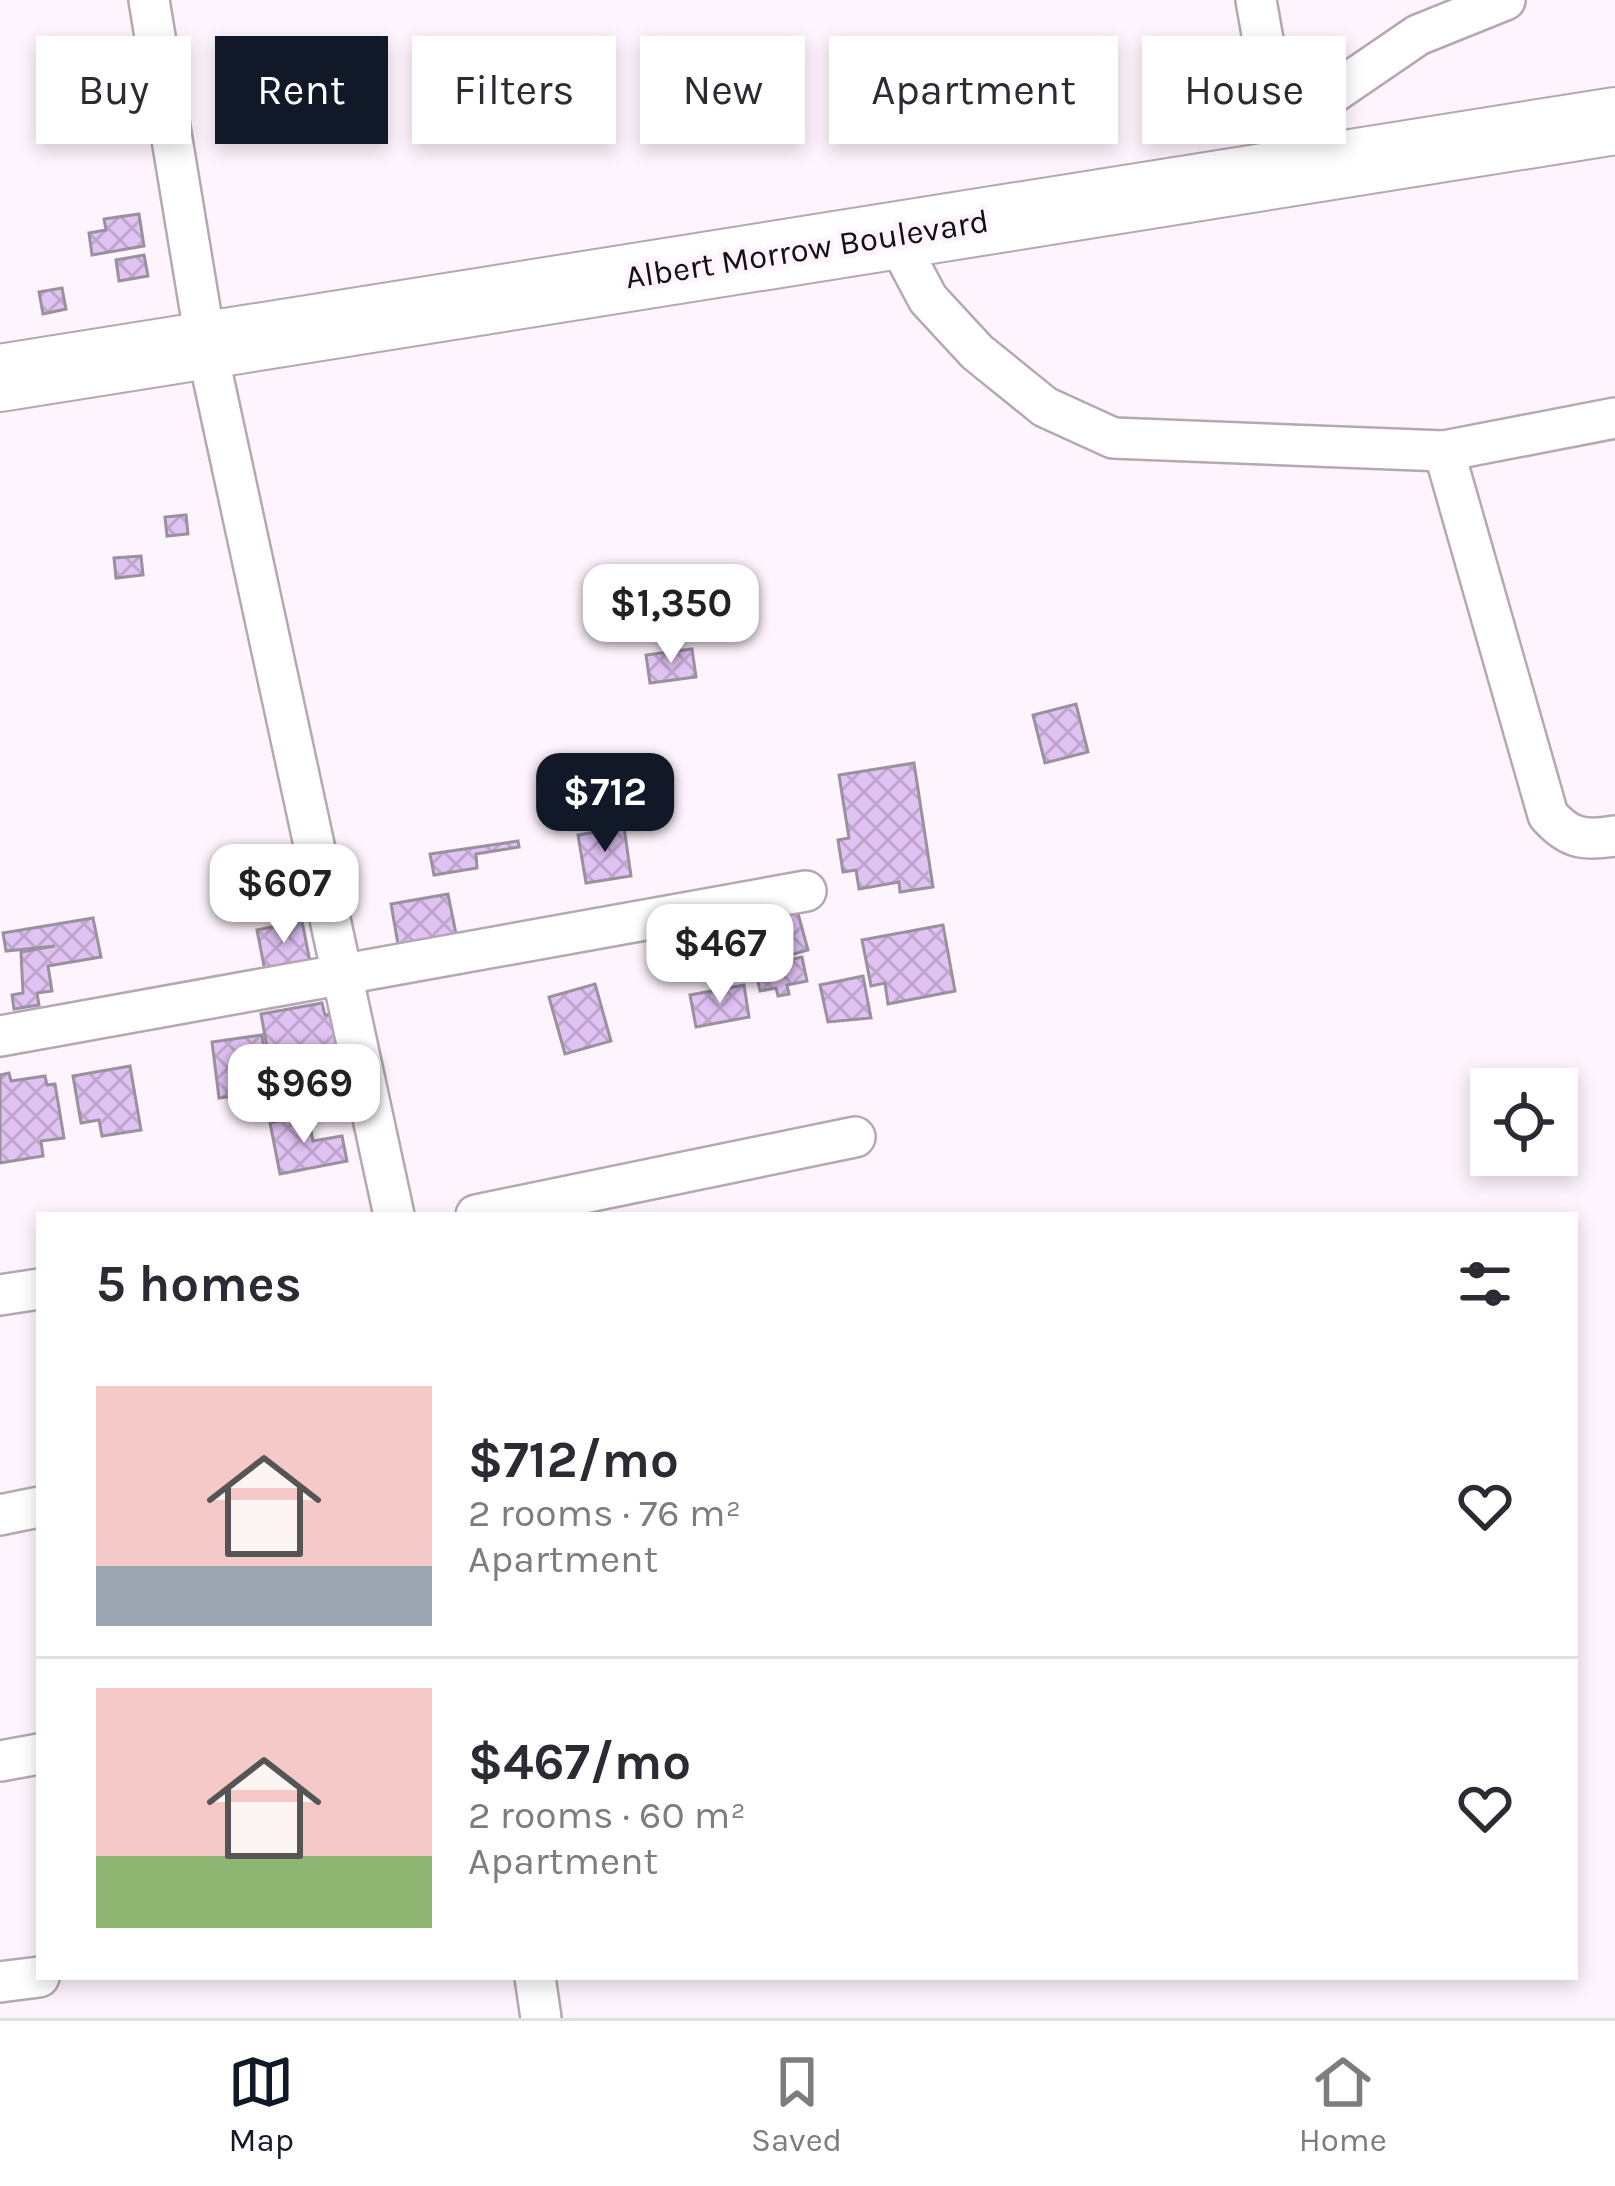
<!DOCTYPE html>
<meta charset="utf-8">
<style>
body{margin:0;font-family:Karla,sans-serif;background:#f2f2f3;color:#2b2b33;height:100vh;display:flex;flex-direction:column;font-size:45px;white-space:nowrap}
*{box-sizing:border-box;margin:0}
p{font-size:39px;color:#7c7c81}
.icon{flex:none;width:66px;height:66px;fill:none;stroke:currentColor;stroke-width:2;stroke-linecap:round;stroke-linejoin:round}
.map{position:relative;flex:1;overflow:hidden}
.panel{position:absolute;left:36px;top:1212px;width:1542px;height:768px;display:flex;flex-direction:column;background:#fff;border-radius:0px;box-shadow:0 6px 18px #0003}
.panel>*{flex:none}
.top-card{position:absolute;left:36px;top:36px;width:1545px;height:108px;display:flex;gap:24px}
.tools{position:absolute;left:1470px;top:1068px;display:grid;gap:24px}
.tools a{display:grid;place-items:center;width:108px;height:108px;border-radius:0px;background:#fff;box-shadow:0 6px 18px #0003;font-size:60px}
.price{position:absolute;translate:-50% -102px;padding:0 27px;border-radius:24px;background:#fff;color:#222;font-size:39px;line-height:78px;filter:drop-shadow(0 3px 6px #0008)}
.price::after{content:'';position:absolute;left:50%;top:72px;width:36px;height:27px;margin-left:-18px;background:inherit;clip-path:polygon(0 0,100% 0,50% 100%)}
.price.current{background:#111827;color:#fff}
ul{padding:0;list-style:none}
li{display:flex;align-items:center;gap:36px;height:300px;padding:0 60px}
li+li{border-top:3px solid #e1e1e2}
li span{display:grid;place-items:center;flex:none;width:336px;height:240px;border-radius:0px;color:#555}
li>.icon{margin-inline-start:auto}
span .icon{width:144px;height:144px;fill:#fffc;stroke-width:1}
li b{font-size:51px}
h2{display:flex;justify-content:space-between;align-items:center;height:144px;padding:0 60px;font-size:51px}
.tag{padding:0 42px;border-radius:0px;background:#fff;box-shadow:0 6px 18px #0003;font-size:42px;line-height:108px}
.tag.current{background:#111827;color:#fff}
.tab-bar{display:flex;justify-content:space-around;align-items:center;height:168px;border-top:3px solid #e1e1e2;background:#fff;font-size:33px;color:#7c7c81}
.tab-bar a{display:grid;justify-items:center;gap:6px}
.tab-bar .current{color:#111827}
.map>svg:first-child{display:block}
</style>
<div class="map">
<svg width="1615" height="2018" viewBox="0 0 1615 2018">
<defs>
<pattern id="building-cross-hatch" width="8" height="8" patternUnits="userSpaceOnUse" patternTransform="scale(3)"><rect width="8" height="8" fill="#e0c2f3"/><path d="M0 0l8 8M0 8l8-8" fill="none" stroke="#bfa6cf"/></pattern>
</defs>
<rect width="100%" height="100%" fill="#fef4fd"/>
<g fill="url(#building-cross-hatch)" stroke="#99919e" stroke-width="3">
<polygon points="139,214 144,246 92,255 89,233 106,230 104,219"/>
<polygon points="144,255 148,276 119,281 116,260"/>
<polygon points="62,288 66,309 43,314 39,292"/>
<polygon points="186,515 188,534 167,536 165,517"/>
<polygon points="141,556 143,575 116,578 114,558"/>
<polygon points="692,649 696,677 650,683 646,655"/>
<polygon points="1076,704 1088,752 1045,763 1033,715"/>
<polygon points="914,763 933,887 900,892 899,882 859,889 856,870 843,872 838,840 849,838 839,775"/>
<polygon points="624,827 631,876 586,883 578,835"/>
<polygon points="518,841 519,847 476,854 477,868 434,875 430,854"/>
<polygon points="448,894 457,939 399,950 391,904"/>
<polygon points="797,910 808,950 762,963 750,924"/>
<polygon points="93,918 101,957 48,966 52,991 37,993 39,1005 14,1009 12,995 23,993 21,952 55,946 6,951 3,933"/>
<polygon points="302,921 310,962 265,971 257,930"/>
<polygon points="943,925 955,991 888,1004 885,983 871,986 862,940"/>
<polygon points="802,957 807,981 787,985 789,994 778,996 776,988 760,991 755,968"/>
<polygon points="863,976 871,1018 828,1022 820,985"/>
<polygon points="595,984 611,1041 565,1054 549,997"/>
<polygon points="744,985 749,1017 696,1027 690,995"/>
<polygon points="322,1003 325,1015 334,1014 343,1062 272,1075 261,1014"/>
<polygon points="262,1035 269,1091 219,1098 212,1042"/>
<polygon points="130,1066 141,1130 102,1136 99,1120 81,1123 73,1076"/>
<polygon points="9,1073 11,1081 45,1076 47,1085 55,1084 64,1138 41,1141 43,1156 0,1163 0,1075"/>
<polygon points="308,1115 313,1141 342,1136 347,1161 280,1174 270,1123"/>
</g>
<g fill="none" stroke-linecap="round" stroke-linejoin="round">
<g stroke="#b4a8b3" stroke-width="44">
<g id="minor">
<polyline points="149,0 206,345 394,1215"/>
<polyline points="1256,0 1282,148"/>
<polyline points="1279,130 1418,35 1505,0"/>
<polyline points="894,235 928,299 977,352 1045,407 1113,438 1444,451 1615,418"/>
<path d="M1444,451L1548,815C1569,839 1584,841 1615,836"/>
<polyline points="0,1036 806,891"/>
<polyline points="476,1215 855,1137"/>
<polyline points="0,1295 39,1289"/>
<polyline points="0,1515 39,1507"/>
<polyline points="0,1761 39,1754"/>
<polyline points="535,1977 541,2018"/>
<polyline points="0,1982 39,1977"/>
</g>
</g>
<g stroke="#b4a8b3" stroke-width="70">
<polyline id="trunk" points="0,378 1615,121"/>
</g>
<use href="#minor" stroke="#fff" stroke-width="39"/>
<use href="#trunk" stroke="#fff" stroke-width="66"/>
</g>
<g text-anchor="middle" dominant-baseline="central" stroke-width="10" stroke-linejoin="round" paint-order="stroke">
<g font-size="33" fill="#130f13" stroke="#fef4fd">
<text transform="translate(807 249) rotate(-9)">Albert Morrow Boulevard</text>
</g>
</g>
</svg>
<div class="tools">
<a><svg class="icon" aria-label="locate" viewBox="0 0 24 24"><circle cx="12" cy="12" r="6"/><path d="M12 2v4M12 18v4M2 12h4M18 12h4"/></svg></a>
</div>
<b class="price" style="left:671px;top:666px">$1,350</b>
<b class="price current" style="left:605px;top:855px">$712</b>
<b class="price" style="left:284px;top:946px">$607</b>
<b class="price" style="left:720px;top:1006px">$467</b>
<b class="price" style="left:304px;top:1146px">$969</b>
<div class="top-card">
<a class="tag">Buy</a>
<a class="tag current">Rent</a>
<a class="tag">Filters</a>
<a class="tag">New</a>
<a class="tag">Apartment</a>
<a class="tag">House</a>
</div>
<section class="panel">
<h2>5 homes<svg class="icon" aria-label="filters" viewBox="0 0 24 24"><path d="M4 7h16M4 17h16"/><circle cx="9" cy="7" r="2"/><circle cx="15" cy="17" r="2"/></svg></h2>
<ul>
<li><span style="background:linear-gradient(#f6c9c9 75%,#9aa5b1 0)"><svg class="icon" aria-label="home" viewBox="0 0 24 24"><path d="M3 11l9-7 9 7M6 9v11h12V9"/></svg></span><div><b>$712/mo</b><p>2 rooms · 76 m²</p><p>Apartment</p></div><svg class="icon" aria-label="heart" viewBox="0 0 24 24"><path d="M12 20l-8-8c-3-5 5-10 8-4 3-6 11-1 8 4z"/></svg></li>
<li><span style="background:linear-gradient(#f6c9c9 70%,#8fb573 0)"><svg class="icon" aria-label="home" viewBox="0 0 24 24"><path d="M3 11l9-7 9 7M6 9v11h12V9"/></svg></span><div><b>$467/mo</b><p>2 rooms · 60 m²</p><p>Apartment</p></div><svg class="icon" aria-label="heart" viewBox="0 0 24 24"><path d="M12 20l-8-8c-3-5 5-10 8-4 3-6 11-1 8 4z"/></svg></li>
</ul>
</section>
</div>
<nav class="tab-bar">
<a class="current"><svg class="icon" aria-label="map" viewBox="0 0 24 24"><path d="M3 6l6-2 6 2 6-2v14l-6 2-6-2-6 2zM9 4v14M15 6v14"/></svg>Map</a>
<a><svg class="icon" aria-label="saved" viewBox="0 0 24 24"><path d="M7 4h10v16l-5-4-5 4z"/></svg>Saved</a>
<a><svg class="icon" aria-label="home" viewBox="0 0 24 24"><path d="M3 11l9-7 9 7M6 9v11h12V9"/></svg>Home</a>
</nav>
